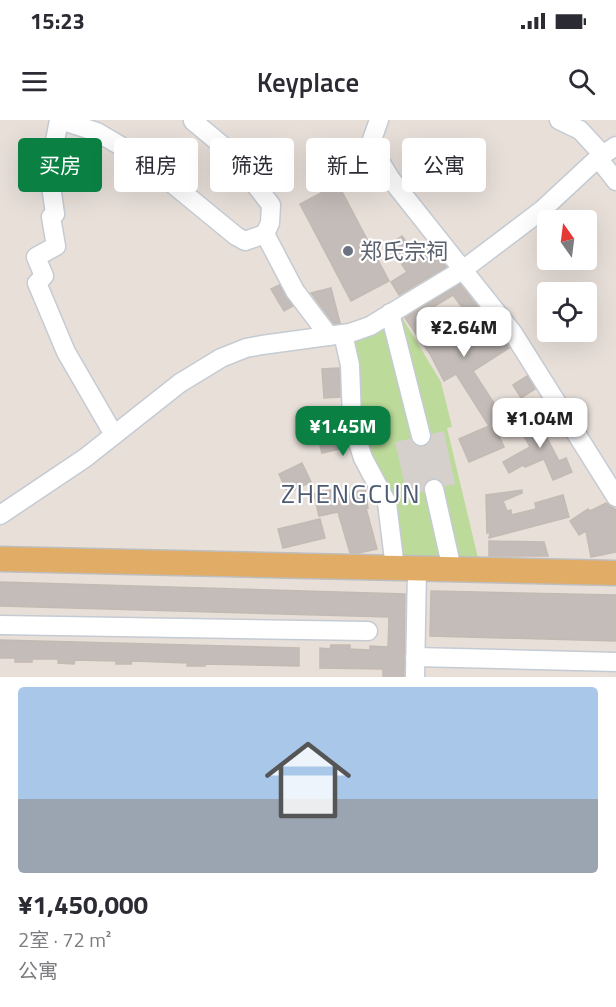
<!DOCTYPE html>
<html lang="zh">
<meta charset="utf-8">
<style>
body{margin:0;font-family:"Titillium Web","Noto Sans SC",sans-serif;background:#f2f2f3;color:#2b2b33;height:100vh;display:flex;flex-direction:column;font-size:22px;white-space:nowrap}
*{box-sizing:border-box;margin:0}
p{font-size:20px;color:#7c7c81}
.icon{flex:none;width:33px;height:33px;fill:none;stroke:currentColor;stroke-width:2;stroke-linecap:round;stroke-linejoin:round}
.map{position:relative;height:557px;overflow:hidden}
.drawer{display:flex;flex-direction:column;background:#fff;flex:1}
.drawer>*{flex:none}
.hud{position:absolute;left:18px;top:18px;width:580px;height:54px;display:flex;gap:12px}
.needle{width:39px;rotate:346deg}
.fabs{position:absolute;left:537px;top:90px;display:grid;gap:12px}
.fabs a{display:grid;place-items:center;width:60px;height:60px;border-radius:6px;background:#fff;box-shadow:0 6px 24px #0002;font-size:30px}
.price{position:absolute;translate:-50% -51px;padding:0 14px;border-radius:12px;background:#fff;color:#222;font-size:20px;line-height:39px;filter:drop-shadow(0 2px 3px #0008)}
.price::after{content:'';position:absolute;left:50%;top:36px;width:18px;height:14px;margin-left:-9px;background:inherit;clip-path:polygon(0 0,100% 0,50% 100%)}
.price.current{background:#0b8043;color:#fff}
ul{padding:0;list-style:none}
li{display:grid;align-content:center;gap:12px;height:318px;padding:0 18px}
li+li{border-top:2px solid #e1e1e2}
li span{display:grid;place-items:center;height:186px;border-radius:6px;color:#555}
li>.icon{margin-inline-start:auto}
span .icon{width:108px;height:108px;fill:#fffc;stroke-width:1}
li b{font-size:26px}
.chip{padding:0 21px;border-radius:6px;background:#fff;box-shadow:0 6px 24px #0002;font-size:21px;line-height:54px}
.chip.current{background:#0b8043;color:#fff}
.status{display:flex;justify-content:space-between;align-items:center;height:42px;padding:0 30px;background:#fff;direction:ltr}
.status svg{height:16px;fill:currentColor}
header{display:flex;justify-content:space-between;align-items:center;height:78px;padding:0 18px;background:#fff;font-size:27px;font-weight:600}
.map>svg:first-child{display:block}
</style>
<div class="status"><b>15:23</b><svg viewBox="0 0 49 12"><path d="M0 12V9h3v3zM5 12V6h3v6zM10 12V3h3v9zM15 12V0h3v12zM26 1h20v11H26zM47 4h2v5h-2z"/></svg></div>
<header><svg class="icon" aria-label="menu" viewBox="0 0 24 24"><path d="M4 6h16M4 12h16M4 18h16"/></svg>Keyplace<svg class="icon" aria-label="search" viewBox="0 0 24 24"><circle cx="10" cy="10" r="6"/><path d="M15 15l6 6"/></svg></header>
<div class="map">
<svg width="616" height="557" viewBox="0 0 616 557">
<rect width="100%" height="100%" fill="#e8dfd9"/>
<polygon fill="#bcda9a" points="400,194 441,262 452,307 447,308 478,438 403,437 360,318 351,219"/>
<polygon fill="#d5d0cb" points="444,311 455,364 407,375 395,322"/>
<g fill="#c3bcb9" stroke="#c3bab3" stroke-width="1.5" fill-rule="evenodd">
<polygon points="338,64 389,161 351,181 300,84"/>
<polygon points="402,116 416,136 430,127 446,147 399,175 391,162 407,152 389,125"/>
<path d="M460,164L509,228L473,251L499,291L507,287L515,300L497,311L504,327L469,342L459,319L489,306L456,254L444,261L430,234L405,198ZM453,175L464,190L441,205L430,189Z"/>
<polygon points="279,165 293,186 284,191 271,169"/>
<polygon points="331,168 340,203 334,204 311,173"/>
<polygon points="339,248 340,277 324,278 322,249"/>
<polygon points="527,256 535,269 521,278 513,265"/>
<polygon points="550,294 559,307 545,314 559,341 566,338 572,352 553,360 544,339 525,347 523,345 509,353 503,342 530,327 520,309"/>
<polygon points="342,308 348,327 322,333 317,314"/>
<polygon points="302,343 311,362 288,373 279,354"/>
<polygon points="331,370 333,377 365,370 368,388 366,388 377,429 359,433 350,433 338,392 319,396 314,374"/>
<polygon points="522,370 522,373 503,381 507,391 511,390 511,395 536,389 535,383 563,375 569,397 489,418 490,413 487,413 486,375"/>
<polygon points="606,383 616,390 616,432 591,437 586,411 579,415 570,401 588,389 590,391"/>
<polygon points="320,399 325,418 283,428 278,409"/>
<polygon points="489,421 544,422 548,436 489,436"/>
<polygon points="0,462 405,474 404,557 383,557 383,549 320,548 320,528 330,529 331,525 350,525 350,529 370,530 370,526 388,527 389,497 0,486"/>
<polygon points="431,471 616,475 616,521 430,516"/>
<polygon points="0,520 299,528 299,546 205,544 205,546 187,546 188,543 132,541 131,544 116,544 116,541 75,540 74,544 58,543 58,539 32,539 32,542 15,542 15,538 0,538"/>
</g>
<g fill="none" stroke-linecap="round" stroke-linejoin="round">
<g stroke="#c5cbd3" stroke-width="21">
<g id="minor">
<polyline points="59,0 49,52 55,94 51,97 56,126 36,137 44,156 37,163 66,232 114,315"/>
<polyline points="60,0 97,12 141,38 236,116 245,121 265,114"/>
<polyline points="194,0 193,1 229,31 271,85 270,103 265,114 295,171 329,216"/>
<polyline points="379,0 370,25 390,58 513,213 616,377"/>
<polyline points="559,0 580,10 603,35"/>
<polyline points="598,38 616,61"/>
<polyline points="390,193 421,316"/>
<polyline points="343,214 350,245 352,299 355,313 363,338 387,383 395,448"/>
<polyline points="434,369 452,449"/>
<polyline points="0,395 85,338 180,263 221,238 246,228 262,225 350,213 370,206 464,149 542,90 598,38 616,26"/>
<polyline points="0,505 368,511"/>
<polyline points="415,537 616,542"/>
<polyline points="415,557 417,449"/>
</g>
</g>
<g stroke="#bebebe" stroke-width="27">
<polyline id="major" points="0,439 616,453"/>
</g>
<use href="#minor" stroke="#fff" stroke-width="18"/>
<use href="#major" stroke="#e1ac65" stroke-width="24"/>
</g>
<circle fill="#6b7280" stroke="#fff" stroke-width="2" cx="348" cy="131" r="6"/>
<g text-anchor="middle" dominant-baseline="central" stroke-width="4.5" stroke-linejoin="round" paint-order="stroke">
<g font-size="22" fill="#5b616d" stroke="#fff" text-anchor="start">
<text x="360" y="131">郑氏宗祠</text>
</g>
<g font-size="26" letter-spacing="1.5" fill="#4c5a72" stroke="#fff">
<text x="351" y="373">ZHENGCUN</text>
</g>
</g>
</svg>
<div class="fabs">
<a><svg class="needle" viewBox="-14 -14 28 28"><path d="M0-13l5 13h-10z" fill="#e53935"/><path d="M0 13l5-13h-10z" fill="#7c7c81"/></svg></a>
<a><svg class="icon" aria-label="locate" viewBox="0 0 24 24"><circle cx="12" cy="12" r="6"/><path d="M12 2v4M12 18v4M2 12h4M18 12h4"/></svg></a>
</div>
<b class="price" style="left:464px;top:238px">¥2.64M</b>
<b class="price" style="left:540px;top:329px">¥1.04M</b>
<b class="price current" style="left:343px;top:337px">¥1.45M</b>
<div class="hud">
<a class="chip current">买房</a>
<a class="chip">租房</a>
<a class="chip">筛选</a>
<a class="chip">新上</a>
<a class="chip">公寓</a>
</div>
</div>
<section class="drawer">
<ul>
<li><span style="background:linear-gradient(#a9c7e8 60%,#9aa5b1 0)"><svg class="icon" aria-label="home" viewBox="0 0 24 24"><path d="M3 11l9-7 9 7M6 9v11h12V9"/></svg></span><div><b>¥1,450,000</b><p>2室 · 72 m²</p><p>公寓</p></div></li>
</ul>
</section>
